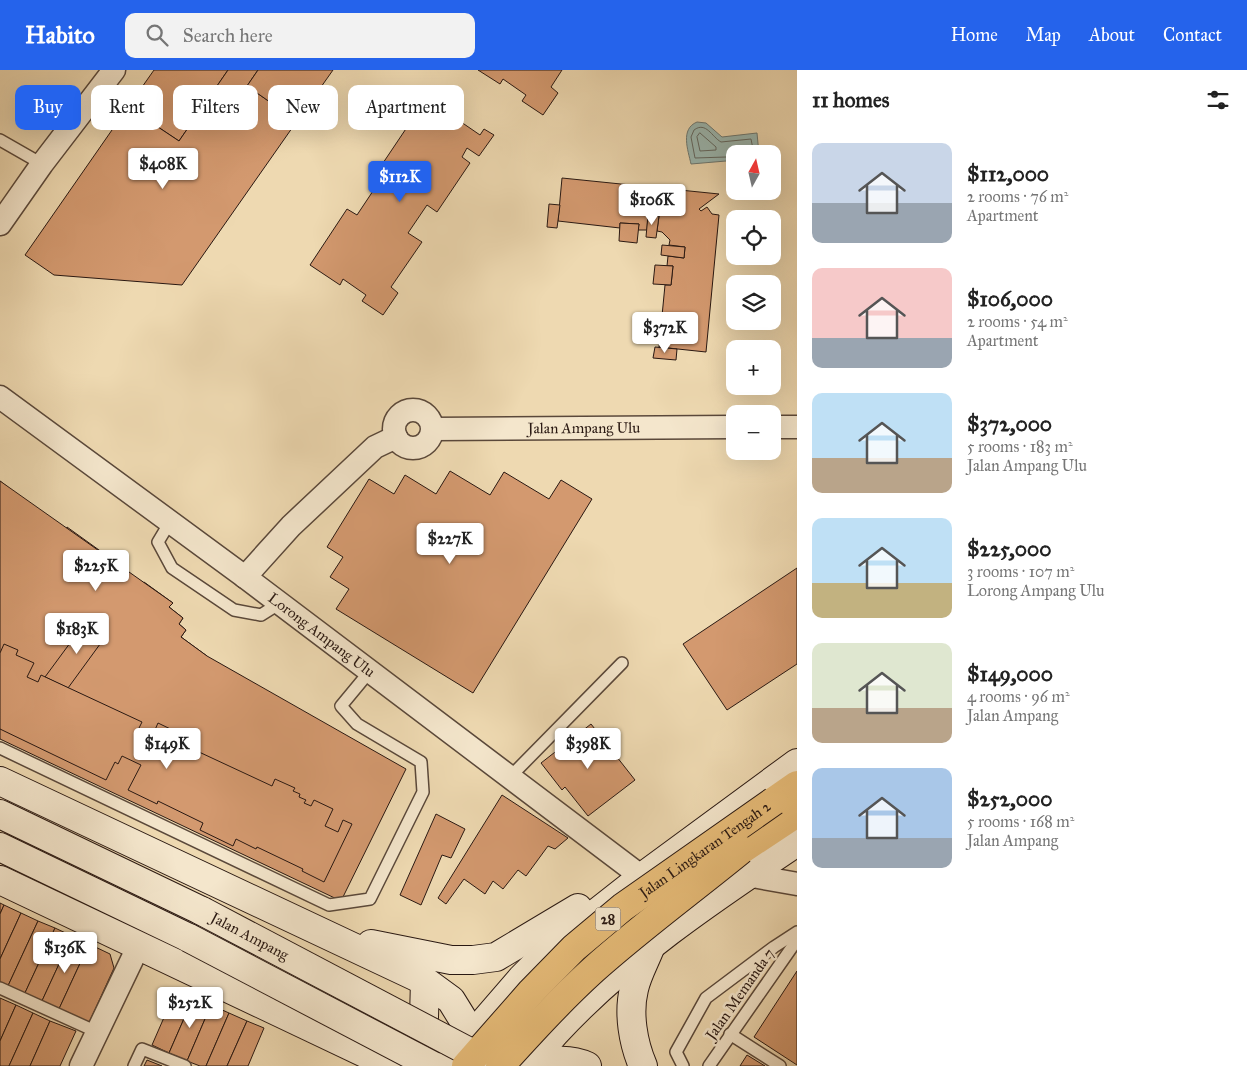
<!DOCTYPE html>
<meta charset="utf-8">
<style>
body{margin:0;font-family:"IM FELL Great Primer",serif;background:#f2f2f2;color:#222;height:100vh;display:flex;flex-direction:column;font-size:19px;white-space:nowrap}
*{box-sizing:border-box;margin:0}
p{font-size:16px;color:#767676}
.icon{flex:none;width:28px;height:28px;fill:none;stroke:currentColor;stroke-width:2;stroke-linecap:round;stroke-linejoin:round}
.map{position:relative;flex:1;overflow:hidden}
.panel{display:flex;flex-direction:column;background:#fff;width:450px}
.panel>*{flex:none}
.guide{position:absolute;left:15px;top:15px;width:475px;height:45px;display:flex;gap:10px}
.needle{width:32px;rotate:8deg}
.controls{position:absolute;left:726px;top:75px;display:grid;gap:10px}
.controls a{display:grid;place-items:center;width:55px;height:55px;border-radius:10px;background:#fff;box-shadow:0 5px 20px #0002;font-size:25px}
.price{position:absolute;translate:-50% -42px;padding:0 11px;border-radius:5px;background:#fff;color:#222;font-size:16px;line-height:32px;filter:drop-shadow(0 1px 2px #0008)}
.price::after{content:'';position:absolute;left:50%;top:30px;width:15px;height:11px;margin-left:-8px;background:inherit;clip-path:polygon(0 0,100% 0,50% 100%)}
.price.current{background:#2563eb;color:#fff}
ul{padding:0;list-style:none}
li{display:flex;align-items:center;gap:15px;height:125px;padding:0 15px}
li span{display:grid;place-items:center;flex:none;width:140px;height:100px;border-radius:10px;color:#555}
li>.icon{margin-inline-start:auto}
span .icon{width:60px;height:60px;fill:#fffc;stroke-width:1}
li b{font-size:21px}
h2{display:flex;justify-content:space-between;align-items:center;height:60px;padding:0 15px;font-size:21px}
.pill{padding:0 18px;border-radius:10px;background:#fff;box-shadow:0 5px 20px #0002;font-size:18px;line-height:45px}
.pill.current{background:#2563eb;color:#fff}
header{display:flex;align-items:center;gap:30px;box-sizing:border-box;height:70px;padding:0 25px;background:#2563eb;color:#fff}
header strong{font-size:24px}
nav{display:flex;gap:28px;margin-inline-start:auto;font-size:18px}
.search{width:350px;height:45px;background:#f2f2f2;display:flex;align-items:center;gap:12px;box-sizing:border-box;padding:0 18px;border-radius:10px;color:#767676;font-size:19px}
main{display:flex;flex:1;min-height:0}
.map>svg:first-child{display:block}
</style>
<header>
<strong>Habito</strong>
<div class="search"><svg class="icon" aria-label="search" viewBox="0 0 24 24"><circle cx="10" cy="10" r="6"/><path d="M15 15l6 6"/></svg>Search here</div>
<nav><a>Home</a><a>Map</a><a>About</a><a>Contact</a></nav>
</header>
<main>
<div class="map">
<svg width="797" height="996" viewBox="0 0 797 996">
<rect width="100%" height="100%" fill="#eed9b1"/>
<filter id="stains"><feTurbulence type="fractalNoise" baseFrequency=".004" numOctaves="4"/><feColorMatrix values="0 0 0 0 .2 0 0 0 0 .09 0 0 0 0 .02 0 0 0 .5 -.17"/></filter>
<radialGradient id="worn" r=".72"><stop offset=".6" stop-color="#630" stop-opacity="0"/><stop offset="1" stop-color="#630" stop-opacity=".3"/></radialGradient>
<path fill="#9bb9b3" stroke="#6d7973" d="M697,52L706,53L722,67L757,63L759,84H735V101L726,91L691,94C688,80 680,59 697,52Z"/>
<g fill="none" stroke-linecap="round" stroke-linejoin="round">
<g stroke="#626862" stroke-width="1">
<polygon points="700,63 716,77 716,80 700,81 697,67"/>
<path d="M735,94L726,87L695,88L691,67L694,60C706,51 712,67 721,72L751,69L754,84"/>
</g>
</g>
<g fill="#d3996f" stroke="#291812">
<polygon points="154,0 228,0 179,71 128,37"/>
<polygon points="228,0 258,0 247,16 297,51 182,215 54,205 25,185 128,37 179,71"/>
<polygon points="258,0 333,0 297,51 247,16"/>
<polygon points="478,0 562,0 551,17 558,23 543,45 522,31 526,25 503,9 500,14"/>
<polygon points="432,20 453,34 448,43 480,65 484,59 494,65 479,86 467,78 462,87 470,93 437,142 427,135 408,163 422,172 391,217 398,223 383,245 362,231 366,225 343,209 340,215 310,195 347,139 357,145 389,97 383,93"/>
<polygon points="562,108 719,124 699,139 701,141 707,137 712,144 719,145 706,282 659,277 665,215 671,215 673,196 667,196 668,186 684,188 685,177 669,175 670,170 662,162 657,161 659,146 648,145 647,160 638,160 639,154 620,153 620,158 558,151"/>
<polygon points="549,134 560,135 557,158 547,157"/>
<polygon points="648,145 659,146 656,168 646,167"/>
<polygon points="620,153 639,154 637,173 619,171"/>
<polygon points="662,175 685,177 684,188 661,185"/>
<polygon points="655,195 673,196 671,215 653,214"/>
<polygon points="655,277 677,279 676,290 653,288"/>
<polygon points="450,401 490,425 504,402 549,429 561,410 592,429 473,623 336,539 349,519 330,507 343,487 327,477 369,409 394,424 405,405 436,424"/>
<polygon points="0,411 9,418 6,422 37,445 39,441 65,460 67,457 124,498 120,503 140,517 144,512 173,533 169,537 183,548 179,554 186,560 181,567 207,586 193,605 186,601 173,619 156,606 151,614 136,603 141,597 103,570 107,565 87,550 82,556 22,512 24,508 0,491"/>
<polygon points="0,411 173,533 169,537 183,548 179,554 186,560 181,567 207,586 406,699 341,831 0,669"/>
<polygon points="797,498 797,594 727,640 683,574"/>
<polygon points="87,550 107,565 103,570 68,618 45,607"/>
<polygon points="4,574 18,580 16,585 34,593 27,607 38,612 41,605 142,652 136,664 150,671 158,653 187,667 184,675 272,716 275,709 295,718 293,721 300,724 299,727 306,730 304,733 311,736 314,730 333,739 325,756 338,762 343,750 352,754 324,812 302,801 303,799 257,777 256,779 236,769 233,776 200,760 203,753 158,731 157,734 128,720 141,695 122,686 118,694 115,692 106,710 0,659 0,583"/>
<polygon points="591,654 635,710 588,746 565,717 562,720 541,693"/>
<polygon points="502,725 568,768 555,779 548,776 526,806 518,800 503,819 493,811 485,824 464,809 446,834 438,828"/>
<polygon points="436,744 465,759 451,788 442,785 421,835 400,825"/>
<polygon points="0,833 4,835 0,844"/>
<polygon points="4,835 21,843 0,889 0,844"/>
<polygon points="21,843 38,851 7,918 0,915 0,889"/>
<polygon points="38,851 55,858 24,925 7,918"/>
<polygon points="55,858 72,866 41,933 24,925"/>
<polygon points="72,866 89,874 58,941 41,933"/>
<polygon points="89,874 110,884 114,898 88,955 58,941"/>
<polygon points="797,901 797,995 754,967"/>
<polygon points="176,920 193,928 169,983 152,975"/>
<polygon points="0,928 16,935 0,971"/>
<polygon points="193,928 211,935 187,991 169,983"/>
<polygon points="16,935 33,943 9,996 0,996 0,971"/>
<polygon points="211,935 229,943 206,996 200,996 187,991"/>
<polygon points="33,943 50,951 30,996 9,996"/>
<polygon points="229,943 247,951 227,996 206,996"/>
<polygon points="50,951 76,961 60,996 30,996"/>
<polygon points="247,951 264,958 248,996 227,996"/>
<polygon points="747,985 765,996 740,996"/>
<polygon points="147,990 162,996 144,996"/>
</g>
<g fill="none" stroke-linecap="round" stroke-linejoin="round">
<g stroke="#5a483a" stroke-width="14">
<g id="service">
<polyline points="0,70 42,94"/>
<polyline points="170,452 158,472 172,498 234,540 261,545 280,533"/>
<polyline points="0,678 329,835 370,829 423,722 421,692 357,654 341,636 370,601"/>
<polyline points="510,707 622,593"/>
<polyline points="0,918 97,962"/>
<polyline points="730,964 780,996"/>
<polyline points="134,996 142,979 185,996"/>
<polyline points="683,996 676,982 706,928 774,877 797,862"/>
<polyline points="709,996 797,870"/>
</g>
</g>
<g stroke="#5a483a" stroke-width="25">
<g id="minor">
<polyline points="0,154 42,94 114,0"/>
<path id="s1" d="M0,327L245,507L642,807"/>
<circle cx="413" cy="359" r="19"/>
<polyline points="772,357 797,357"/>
<path id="s2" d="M433,359L735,357"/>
<polyline points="245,507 291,456 375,377 396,367"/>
<polyline points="747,805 797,814"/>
<polyline points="81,996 139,875"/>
</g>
</g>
<g stroke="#291812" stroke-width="30">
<g id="secondary">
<polyline points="0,711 425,911 451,930 464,951 476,996"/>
<polyline points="0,744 202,841"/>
<polyline points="0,777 189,868"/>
<polyline points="0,810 392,996"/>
<polyline points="371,874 451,890 473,890 496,887 578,838"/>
<polyline points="382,990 401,981 415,965 424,947 425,911"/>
<polyline points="446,996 522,908 553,877 642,807 797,693"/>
<path d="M529,996C538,985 546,973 555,963C625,887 712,829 797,772"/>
<path d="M529,996C548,991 568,987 587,996"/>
<path d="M643,996C633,973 628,943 634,919C637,905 645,891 650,878"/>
</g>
</g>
<g stroke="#291812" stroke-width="30">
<g id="trunk">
<polyline points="774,731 797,715"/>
<polyline points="741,780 797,743"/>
</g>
</g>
<use href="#service" stroke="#f4e6cc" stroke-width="11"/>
<use href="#minor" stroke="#f4e6cc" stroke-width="22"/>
<use href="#secondary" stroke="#f4e6cc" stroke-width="28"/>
<use href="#trunk" stroke="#e7bc78" stroke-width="28"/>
<g stroke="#291812" stroke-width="30" stroke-linecap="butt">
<g id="secondary-bridge">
<path id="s3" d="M202,841L496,996"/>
<polyline points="189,868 433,996"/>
</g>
</g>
<g stroke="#291812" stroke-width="30" stroke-linecap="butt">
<g id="trunk-bridge">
<path id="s4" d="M466,996L531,922L574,878L623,837L774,731"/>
<path d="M500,996C530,963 560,930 593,900C640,858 692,820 741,780"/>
</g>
</g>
<use href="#secondary-bridge" stroke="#f4e6cc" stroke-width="28"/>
<use href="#trunk-bridge" stroke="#e7bc78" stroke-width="28"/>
</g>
<g text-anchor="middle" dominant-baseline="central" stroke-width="5" stroke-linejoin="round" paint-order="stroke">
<rect fill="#f4e6cc" stroke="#66564a" stroke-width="1" x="595.5" y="837.5" width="25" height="23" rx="4"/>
<g font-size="14" font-weight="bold" fill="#291812">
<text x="608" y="849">28</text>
</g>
<g font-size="15" fill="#291812" stroke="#f4e6cc">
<text stroke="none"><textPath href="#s2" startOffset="151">Jalan Ampang Ulu</textPath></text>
<text stroke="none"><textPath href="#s1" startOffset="400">Lorong Ampang Ulu</textPath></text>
<text stroke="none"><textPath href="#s4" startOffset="324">Jalan Lingkaran Tengah 2</textPath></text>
<text stroke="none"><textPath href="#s3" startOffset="54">Jalan Ampang</textPath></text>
<text transform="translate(740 924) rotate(-55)">Jalan Memanda 7</text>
</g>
</g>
<rect width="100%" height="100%" filter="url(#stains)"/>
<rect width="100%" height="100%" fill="url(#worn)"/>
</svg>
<div class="controls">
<a><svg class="needle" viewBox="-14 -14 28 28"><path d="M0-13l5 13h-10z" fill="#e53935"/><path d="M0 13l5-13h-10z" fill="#767676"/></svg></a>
<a><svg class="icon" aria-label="locate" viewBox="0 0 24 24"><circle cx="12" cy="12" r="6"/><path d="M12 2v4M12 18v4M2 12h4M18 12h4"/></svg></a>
<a><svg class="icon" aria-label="layers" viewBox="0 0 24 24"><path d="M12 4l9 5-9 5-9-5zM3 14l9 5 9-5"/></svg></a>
<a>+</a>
<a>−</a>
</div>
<b class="price" style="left:163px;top:120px">$408K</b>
<b class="price current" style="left:400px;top:133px">$112K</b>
<b class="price" style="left:652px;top:156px">$106K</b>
<b class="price" style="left:665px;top:284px">$372K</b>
<b class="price" style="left:450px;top:495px">$227K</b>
<b class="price" style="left:96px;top:522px">$225K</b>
<b class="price" style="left:77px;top:585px">$183K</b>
<b class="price" style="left:167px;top:700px">$149K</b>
<b class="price" style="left:588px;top:700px">$398K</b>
<b class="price" style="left:65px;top:904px">$136K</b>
<b class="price" style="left:190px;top:959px">$252K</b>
<div class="guide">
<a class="pill current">Buy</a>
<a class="pill">Rent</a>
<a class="pill">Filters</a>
<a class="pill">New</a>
<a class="pill">Apartment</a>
</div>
</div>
<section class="panel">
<h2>11 homes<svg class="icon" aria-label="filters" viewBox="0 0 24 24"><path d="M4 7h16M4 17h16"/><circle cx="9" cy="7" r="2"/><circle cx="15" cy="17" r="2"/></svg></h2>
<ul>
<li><span style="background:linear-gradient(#c9d6e8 60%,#9aa5b1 0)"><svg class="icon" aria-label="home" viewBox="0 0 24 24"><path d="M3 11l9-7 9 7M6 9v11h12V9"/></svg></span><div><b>$112,000</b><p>2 rooms · 76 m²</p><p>Apartment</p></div></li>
<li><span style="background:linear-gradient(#f6c9c9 70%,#9aa5b1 0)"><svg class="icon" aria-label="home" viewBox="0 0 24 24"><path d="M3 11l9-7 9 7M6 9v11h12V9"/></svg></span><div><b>$106,000</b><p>2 rooms · 54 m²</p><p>Apartment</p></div></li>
<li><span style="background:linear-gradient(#bfe0f5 65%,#b9a48a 0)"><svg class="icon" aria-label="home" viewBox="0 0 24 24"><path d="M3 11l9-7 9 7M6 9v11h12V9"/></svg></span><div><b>$372,000</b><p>5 rooms · 183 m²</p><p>Jalan Ampang Ulu</p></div></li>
<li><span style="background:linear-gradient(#bfe0f5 65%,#c2b280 0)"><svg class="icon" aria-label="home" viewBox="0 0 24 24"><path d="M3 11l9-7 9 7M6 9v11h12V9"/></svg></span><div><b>$225,000</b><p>3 rooms · 107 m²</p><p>Lorong Ampang Ulu</p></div></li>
<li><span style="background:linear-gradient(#dfe7d0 65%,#b9a48a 0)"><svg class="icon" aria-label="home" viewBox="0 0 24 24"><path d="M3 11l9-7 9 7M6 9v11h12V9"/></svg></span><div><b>$149,000</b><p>4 rooms · 96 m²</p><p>Jalan Ampang</p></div></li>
<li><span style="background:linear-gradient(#a9c7e8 70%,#9aa5b1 0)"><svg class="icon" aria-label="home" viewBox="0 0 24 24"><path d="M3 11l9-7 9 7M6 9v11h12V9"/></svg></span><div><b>$252,000</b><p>5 rooms · 168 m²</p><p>Jalan Ampang</p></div></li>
</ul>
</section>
</main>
